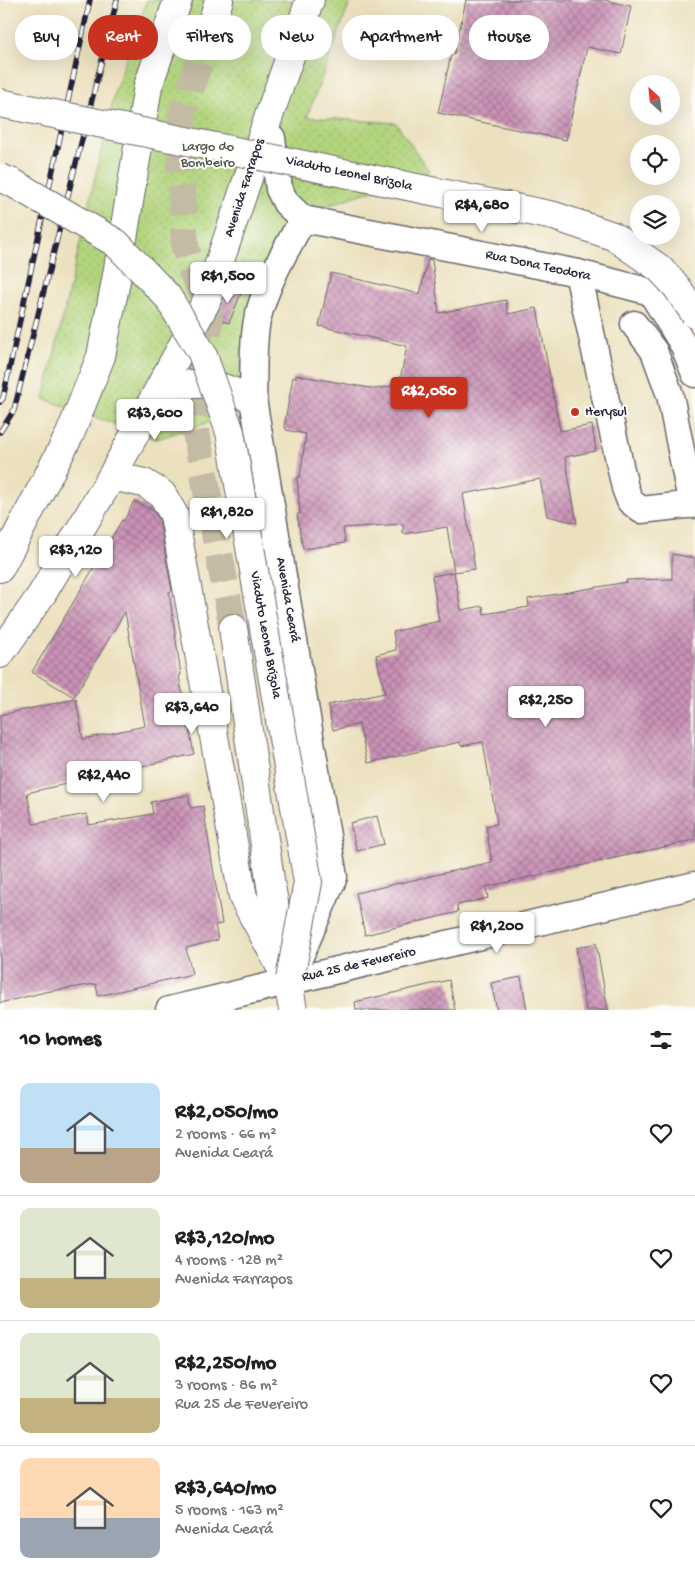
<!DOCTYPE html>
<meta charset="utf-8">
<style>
body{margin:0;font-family:"Gochi Hand",sans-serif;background:#f6f6f6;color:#202124;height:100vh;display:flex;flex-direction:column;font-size:19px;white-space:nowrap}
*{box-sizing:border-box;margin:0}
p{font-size:16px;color:#757577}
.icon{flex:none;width:28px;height:28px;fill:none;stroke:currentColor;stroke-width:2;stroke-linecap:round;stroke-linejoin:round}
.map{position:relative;height:1010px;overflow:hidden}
.drawer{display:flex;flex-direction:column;background:#fff;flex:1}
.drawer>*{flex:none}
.banner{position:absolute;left:15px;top:15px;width:665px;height:45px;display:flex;gap:10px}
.needle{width:32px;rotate:333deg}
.fabs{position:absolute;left:630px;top:75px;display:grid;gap:10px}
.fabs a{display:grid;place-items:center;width:50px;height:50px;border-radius:50%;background:#fff;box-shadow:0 5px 20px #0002;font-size:25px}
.price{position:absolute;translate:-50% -42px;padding:0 11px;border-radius:5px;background:#fff;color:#222;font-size:16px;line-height:32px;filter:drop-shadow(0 1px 2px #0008)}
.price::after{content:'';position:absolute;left:50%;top:30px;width:15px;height:11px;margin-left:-8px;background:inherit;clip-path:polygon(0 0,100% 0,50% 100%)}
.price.current{background:#c8321e;color:#fff}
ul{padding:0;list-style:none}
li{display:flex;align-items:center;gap:15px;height:125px;padding:0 20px}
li+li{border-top:1px solid #e0e0e0}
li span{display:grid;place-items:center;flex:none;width:140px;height:100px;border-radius:10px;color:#555}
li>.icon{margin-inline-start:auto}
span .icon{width:60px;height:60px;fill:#fffc;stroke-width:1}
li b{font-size:21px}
h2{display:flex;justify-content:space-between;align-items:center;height:60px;padding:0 20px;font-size:21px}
.pill{padding:0 18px;border-radius:22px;background:#fff;box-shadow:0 5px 20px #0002;font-size:18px;line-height:45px}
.pill.current{background:#c8321e;color:#fff}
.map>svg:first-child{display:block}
</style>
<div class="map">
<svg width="695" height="1010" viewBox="0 0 695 1010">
<defs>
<pattern id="green-dots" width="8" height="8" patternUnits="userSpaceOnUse" patternTransform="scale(1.25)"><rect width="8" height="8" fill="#b2d47d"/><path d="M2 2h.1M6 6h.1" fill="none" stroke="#99b66d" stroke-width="1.8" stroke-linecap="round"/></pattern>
<pattern id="building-cross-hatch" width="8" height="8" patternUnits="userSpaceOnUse" patternTransform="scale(1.25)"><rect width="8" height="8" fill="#cb92b6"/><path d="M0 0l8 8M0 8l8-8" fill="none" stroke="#a47795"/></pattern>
</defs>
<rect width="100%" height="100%" fill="#fdfcf7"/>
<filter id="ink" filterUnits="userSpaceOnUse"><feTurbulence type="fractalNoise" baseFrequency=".02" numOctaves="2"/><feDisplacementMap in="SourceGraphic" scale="10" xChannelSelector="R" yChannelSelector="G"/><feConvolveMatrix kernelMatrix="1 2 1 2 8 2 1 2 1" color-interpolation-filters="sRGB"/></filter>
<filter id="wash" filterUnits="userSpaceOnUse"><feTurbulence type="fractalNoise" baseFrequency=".0096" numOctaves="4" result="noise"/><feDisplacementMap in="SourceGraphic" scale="20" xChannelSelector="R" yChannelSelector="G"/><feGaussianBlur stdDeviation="1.12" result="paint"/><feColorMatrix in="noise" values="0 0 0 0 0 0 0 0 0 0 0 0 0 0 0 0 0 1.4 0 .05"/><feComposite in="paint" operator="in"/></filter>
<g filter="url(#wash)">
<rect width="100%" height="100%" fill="#ece1bf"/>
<polygon fill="url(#green-dots)" stroke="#6a7b5c" points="147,0 351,0 307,117 396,123 429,171 294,217 255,282 241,353 245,411 157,439 44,399 115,91"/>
<g id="blocks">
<g fill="url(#building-cross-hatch)">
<polygon points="466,0 604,0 631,6 621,54 587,47 566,140 438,113 451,55 454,55"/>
<polygon points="428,259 432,260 439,313 506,300 508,314 537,308 560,431 592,425 596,451 565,457 577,523 547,516 540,479 463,494 475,569 454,572 447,527 403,534 403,524 343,528 345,543 303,549 297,514 300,514 297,477 300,477 306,434 286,430 286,427 284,427 293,377 296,378 296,375 375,389 399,385 407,346 319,326 331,273 420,294"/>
<polygon points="228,285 242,291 229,323 215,318"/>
<polygon points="134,501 154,511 159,520 172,591 169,592 181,675 179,676 194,754 27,793 33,824 87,814 89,825 153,814 151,802 188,795 191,808 203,806 222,924 215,925 218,940 186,948 192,974 98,996 96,984 45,992 0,1003 0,715 76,699 83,739 145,726 125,612 74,697 32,672 122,520 124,521"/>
<polygon points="672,554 695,558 695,840 486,887 488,898 457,905 458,912 365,935 356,893 492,862 486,826 497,824 483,742 461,746 460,742 368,763 359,724 333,730 328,705 385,693 376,655 396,650 393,632 439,621 432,576 454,572 461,610 483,606 484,614 529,607 528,599 627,582 626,580 672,579"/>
<polygon points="377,816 384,844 357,851 350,823"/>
<polygon points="596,943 608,1010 586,1010 576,948"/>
<polygon points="521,977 527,1010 497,1010 491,983"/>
<polygon points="449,980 455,1010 356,1010 355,1002"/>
</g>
</g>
</g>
<g filter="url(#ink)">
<use href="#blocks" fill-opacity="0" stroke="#696569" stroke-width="1"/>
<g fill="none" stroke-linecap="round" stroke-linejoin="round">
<polyline stroke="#c4bba5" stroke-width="28" stroke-dasharray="28 14" stroke-linecap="butt" points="212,23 182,113 181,174 185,246 192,271 202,291 209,314 208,337 195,379 193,417 233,628"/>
<g stroke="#696569" stroke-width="29">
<g id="minor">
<polyline points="272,138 279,189 286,203 303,219 578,273 651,292 684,346 695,374"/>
<polyline points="578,273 625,488 630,501 641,510 695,504"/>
<polyline points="634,324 654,351 670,395 692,505"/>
<path d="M300,956L334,877L253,399C254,373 252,346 257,321C265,285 285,251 303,219"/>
<polyline points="169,1010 695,885"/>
</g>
</g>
<g stroke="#696569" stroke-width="30">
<g id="major">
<polyline points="212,23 219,0"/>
<polyline points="162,386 210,383 253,399"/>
<polyline points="112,476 144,483 162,494 174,515 243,897 289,982"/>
<polyline points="0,568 70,434 101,356 116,281 148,86 178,0"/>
<polyline points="233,628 271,886 293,1010"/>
<polyline points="0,654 42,594 112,476 206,302 270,113 310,0"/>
</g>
</g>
<use href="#minor" stroke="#fff" stroke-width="26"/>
<use href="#major" stroke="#fff" stroke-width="28"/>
<g stroke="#22223b" stroke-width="5.5">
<g id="rail">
<polyline points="0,402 3,398 90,0"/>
<polyline points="0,432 14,410 117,0"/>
</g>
</g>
<use href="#rail" stroke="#fdfcf7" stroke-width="4" stroke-dasharray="11" stroke-linecap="butt"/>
<g stroke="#696569" stroke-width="30" stroke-linecap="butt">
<g id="major-bridge">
<polyline points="0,103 554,216 613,236 659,268 676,286 695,314"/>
<polyline points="0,178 13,183 116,243 167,296 202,353 230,432 308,882 290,979"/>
</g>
</g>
<use href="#major-bridge" stroke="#fff" stroke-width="28"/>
</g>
</g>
<circle fill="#c8321e" stroke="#fdfcf7" stroke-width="2" cx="575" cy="412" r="5"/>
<g text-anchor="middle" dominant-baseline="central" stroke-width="4" stroke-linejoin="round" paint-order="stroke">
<g font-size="14" fill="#4d574f" stroke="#fdfcf7">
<text x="208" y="147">Largo do<tspan x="208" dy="16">Bombeiro</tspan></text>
</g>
<g font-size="14" fill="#22223b" stroke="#fdfcf7">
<text transform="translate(349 174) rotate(12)">Viaduto Leonel Brizola</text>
<text transform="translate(245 188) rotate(-72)">Avenida Farrapos</text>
<text transform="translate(538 266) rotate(12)">Rua Dona Teodora</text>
<text transform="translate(287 600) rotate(80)">Avenida Ceará</text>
<text transform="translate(265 635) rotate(80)">Viaduto Leonel Brizola</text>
<text transform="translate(359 965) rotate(-13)">Rua 25 de Fevereiro</text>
</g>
<g font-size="14" fill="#22223b" stroke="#fdfcf7" text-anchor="start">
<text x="585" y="412">Herysul</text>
</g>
</g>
</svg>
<div class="fabs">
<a><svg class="needle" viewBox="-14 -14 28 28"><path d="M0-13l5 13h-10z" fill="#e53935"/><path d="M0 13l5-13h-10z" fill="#757577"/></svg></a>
<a><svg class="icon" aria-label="locate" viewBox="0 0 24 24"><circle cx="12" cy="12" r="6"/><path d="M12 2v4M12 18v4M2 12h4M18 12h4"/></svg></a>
<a><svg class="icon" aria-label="layers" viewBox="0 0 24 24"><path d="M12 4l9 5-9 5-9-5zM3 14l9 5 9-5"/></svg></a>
</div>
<b class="price" style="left:482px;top:233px">R$4,680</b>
<b class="price" style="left:228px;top:304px">R$1,500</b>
<b class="price current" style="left:429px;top:419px">R$2,050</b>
<b class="price" style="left:155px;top:441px">R$3,600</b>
<b class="price" style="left:227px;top:540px">R$1,820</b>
<b class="price" style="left:76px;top:578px">R$3,120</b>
<b class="price" style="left:546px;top:728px">R$2,250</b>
<b class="price" style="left:192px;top:735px">R$3,640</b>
<b class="price" style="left:104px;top:803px">R$2,440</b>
<b class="price" style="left:497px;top:954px">R$1,200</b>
<div class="banner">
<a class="pill">Buy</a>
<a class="pill current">Rent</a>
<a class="pill">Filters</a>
<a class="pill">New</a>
<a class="pill">Apartment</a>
<a class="pill">House</a>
</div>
</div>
<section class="drawer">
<h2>10 homes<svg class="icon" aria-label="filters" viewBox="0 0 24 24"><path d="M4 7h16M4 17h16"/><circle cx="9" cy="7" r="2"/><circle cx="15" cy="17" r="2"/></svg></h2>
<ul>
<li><span style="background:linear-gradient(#bfe0f5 65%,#b9a48a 0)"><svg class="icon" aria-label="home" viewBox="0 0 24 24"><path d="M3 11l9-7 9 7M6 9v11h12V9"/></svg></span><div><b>R$2,050/mo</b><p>2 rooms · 66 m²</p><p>Avenida Ceará</p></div><svg class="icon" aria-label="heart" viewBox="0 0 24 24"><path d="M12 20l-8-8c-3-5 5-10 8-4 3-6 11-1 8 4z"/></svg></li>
<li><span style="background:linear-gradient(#dfe7d0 70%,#c2b280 0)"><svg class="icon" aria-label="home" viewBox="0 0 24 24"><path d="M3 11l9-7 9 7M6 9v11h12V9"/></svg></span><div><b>R$3,120/mo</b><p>4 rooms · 128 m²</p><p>Avenida Farrapos</p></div><svg class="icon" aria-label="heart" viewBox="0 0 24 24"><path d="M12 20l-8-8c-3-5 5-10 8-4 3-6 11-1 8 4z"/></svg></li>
<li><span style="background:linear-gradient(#dfe7d0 65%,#c2b280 0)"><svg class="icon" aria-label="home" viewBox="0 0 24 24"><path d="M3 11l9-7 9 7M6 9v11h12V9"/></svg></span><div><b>R$2,250/mo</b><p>3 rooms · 86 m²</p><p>Rua 25 de Fevereiro</p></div><svg class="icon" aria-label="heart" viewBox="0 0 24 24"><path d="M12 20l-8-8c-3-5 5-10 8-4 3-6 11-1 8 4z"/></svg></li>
<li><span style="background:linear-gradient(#ffd9b3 60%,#9aa5b1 0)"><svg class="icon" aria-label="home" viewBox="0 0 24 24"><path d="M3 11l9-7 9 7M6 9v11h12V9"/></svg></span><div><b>R$3,640/mo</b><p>5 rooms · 163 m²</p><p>Avenida Ceará</p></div><svg class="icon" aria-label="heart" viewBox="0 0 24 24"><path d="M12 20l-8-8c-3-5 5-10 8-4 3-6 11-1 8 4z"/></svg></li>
</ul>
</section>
